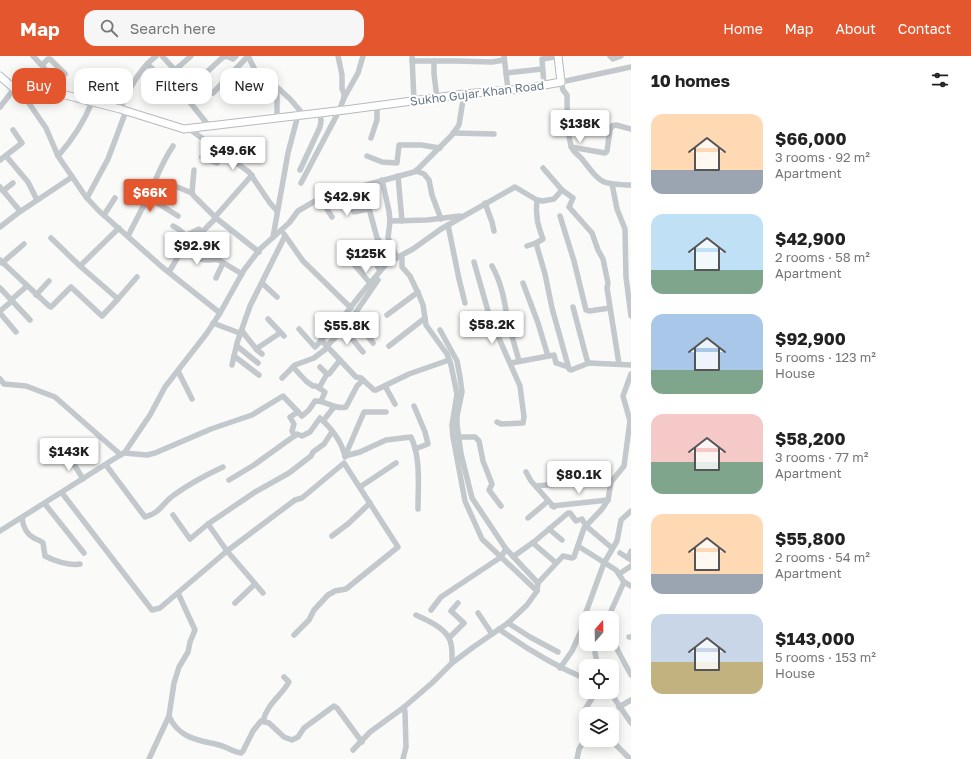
<!DOCTYPE html>
<meta charset="utf-8">
<style>
body{margin:0;font-family:"Golos Text",sans-serif;background:#f6f6f6;color:#222;height:100vh;display:flex;flex-direction:column;font-size:15px;white-space:nowrap}
*{box-sizing:border-box;margin:0}
p{font-size:13px;color:#767676}
.icon{flex:none;width:22px;height:22px;fill:none;stroke:currentColor;stroke-width:2;stroke-linecap:round;stroke-linejoin:round}
.map{position:relative;flex:1;overflow:hidden}
.sheet{display:flex;flex-direction:column;background:#fff;width:340px}
.sheet>*{flex:none}
.banner{position:absolute;left:12px;top:12px;width:380px;height:36px;display:flex;gap:8px}
.needle{width:26px;rotate:20deg}
.buttons{position:absolute;left:579px;top:555px;display:grid;gap:8px}
.buttons a{display:grid;place-items:center;width:40px;height:40px;border-radius:8px;background:#fff;box-shadow:0 2px 10px #0003;font-size:20px}
.price{position:absolute;translate:-50% -34px;padding:0 9px;border-radius:4px;background:#fff;color:#222;font-size:13px;line-height:26px;filter:drop-shadow(0 1px 2px #0008)}
.price::after{content:'';position:absolute;left:50%;top:24px;width:12px;height:9px;margin-left:-6px;background:inherit;clip-path:polygon(0 0,100% 0,50% 100%)}
.price.selected{background:#e4572e;color:#fff}
ul{padding:0;list-style:none}
li{display:flex;align-items:center;gap:12px;height:100px;padding:0 20px}
li span{display:grid;place-items:center;flex:none;width:112px;height:80px;border-radius:12px;color:#555}
li>.icon{margin-inline-start:auto}
span .icon{width:48px;height:48px;fill:#fffc;stroke-width:1}
li b{font-size:17px}
h2{display:flex;justify-content:space-between;align-items:center;height:48px;padding:0 20px;font-size:17px}
.chip{padding:0 14px;border-radius:12px;background:#fff;box-shadow:0 2px 10px #0003;font-size:14px;line-height:36px}
.chip.selected{background:#e4572e;color:#fff}
header{display:flex;align-items:center;gap:24px;box-sizing:border-box;height:56px;padding:0 20px;background:#e4572e;color:#fff}
header strong{font-size:19px}
nav{display:flex;gap:22px;margin-inline-start:auto;font-size:14px}
.search{width:280px;height:36px;background:#f6f6f6;display:flex;align-items:center;gap:10px;box-sizing:border-box;padding:0 14px;border-radius:12px;color:#767676;font-size:15px}
main{display:flex;flex:1;min-height:0}
.map>svg:first-child{display:block}
</style>
<header>
<strong>Map</strong>
<div class="search"><svg class="icon" aria-label="search" viewBox="0 0 24 24"><circle cx="10" cy="10" r="6"/><path d="M15 15l6 6"/></svg>Search here</div>
<nav><a>Home</a><a>Map</a><a>About</a><a>Contact</a></nav>
</header>
<main>
<div class="map">
<svg width="631" height="703" viewBox="0 0 631 703">
<rect width="100%" height="100%" fill="#fafaf8"/>
<g fill="none" stroke-linecap="round" stroke-linejoin="round">
<g stroke="#b5babe" stroke-width="9">
<polyline id="major" points="0,20 17,35 25,39 50,35 120,53 184,73 345,54 464,38 523,33 561,26 558,0"/>
</g>
<g stroke="#c3c8cc" stroke-width="5.5">
<polyline points="33,0 45,13 39,37"/>
<polyline points="162,0 175,14 191,0"/>
<polyline points="248,0 258,20 278,32 290,43 303,58"/>
<polyline points="412,0 414,45"/>
<polyline points="504,0 508,34"/>
<polyline points="610,0 613,3 621,0"/>
<polyline points="412,5 456,5 492,6 504,4"/>
<polyline points="434,5 434,18 437,42"/>
<polyline points="147,8 188,44 209,70"/>
<polyline points="42,9 48,3 50,3 65,18"/>
<path d="M631,11L561,26L563,34L567,39C567,51 567,81 572,92C574,97 579,99 582,103C601,127 599,128 631,129"/>
<polyline points="506,17 542,13"/>
<polyline points="544,29 542,3 560,0"/>
<polyline points="255,31 277,37 277,61"/>
<polyline points="213,37 248,0"/>
<polyline points="25,39 28,46 46,72 58,100 86,141 98,154 162,211 220,257"/>
<polyline points="182,39 222,2 226,0 233,3 236,0"/>
<polyline points="344,42 358,17 363,0"/>
<polyline points="0,51 14,33"/>
<path d="M120,53C129,34 139,13 156,0"/>
<polyline points="188,72 249,116 270,147 277,155"/>
<polyline points="453,77 494,78"/>
<polyline points="371,82 377,64 377,50"/>
<polyline points="571,91 605,97 607,95 610,74 612,70 616,69 631,73"/>
<polyline points="6,100 28,126 37,144"/>
<path d="M58,100C73,83 84,66 92,46"/>
<polyline points="367,100 382,106 397,107 399,89 421,89 440,92"/>
<polyline points="202,101 217,107 224,98"/>
<polyline points="0,104 22,87 13,74"/>
<polyline points="543,112 562,134 573,142 569,151 592,177 598,194 603,203 608,227 607,232 619,308"/>
<polyline points="194,114 192,136 193,139 216,162 259,196"/>
<polyline points="300,114 320,71 321,65 320,56"/>
<polyline points="416,115 424,118 429,124 432,139 441,163"/>
<polyline points="398,120 402,165"/>
<polyline points="382,124 389,155 390,165 388,182 397,202"/>
<polyline points="167,127 192,137"/>
<polyline points="301,127 339,55 344,42 344,37 342,33 342,19 338,0"/>
<polyline points="612,128 617,153 625,173 626,221 631,260"/>
<polyline points="0,131 20,155"/>
<polyline points="360,131 370,156 377,182 380,186"/>
<polyline points="3,135 13,127"/>
<polyline points="345,135 354,156 368,153"/>
<path d="M148,141C156,123 162,106 173,90"/>
<polyline points="87,142 108,103 126,55"/>
<polyline points="320,142 332,161"/>
<polyline points="485,147 492,166 494,175"/>
<polyline points="104,159 115,142"/>
<polyline points="560,160 574,205 586,254 589,255 610,252"/>
<polyline points="215,161 252,119"/>
<polyline points="390,165 427,164 460,160"/>
<polyline points="448,169 459,223 465,247"/>
<path d="M173,170C177,172 180,174 183,177C190,186 190,197 201,203C208,206 213,202 219,204L242,218"/>
<polyline points="0,171 18,157 72,121"/>
<polyline points="202,176 216,162"/>
<polyline points="284,178 303,205 351,252"/>
<polyline points="128,180 148,141 178,160"/>
<polyline points="185,180 199,173"/>
<polyline points="273,181 288,97 298,59"/>
<polyline points="51,182 80,210 118,243 137,221"/>
<polyline points="536,187 545,218 552,252 569,313 571,314 589,307 631,309"/>
<path d="M527,190L536,187L543,183C538,170 535,159 537,144"/>
<polyline points="368,191 380,215"/>
<polyline points="0,204 49,250 51,251 71,231 102,260 118,243"/>
<polyline points="352,206 370,227"/>
<polyline points="474,206 490,262 520,330 524,361 523,367 501,368 497,366"/>
<polyline points="2,207 24,188"/>
<polyline points="80,210 119,172"/>
<path d="M492,210C501,226 504,242 507,260C510,275 515,290 519,305"/>
<polyline points="169,216 182,194 189,190"/>
<polyline points="216,222 223,207"/>
<polyline points="262,227 277,241"/>
<polyline points="523,227 538,267 548,300"/>
<polyline points="0,232 30,264"/>
<polyline points="36,239 49,225"/>
<polyline points="11,244 27,230"/>
<polyline points="573,251 587,304 589,307"/>
<polyline points="0,255 12,245"/>
<polyline points="0,257 16,276"/>
<polyline points="387,259 418,236"/>
<polyline points="353,260 373,287"/>
<polyline points="268,263 284,280"/>
<polyline points="213,267 242,278"/>
<polyline points="299,273 315,291 321,285"/>
<polyline points="344,273 363,296"/>
<polyline points="440,274 457,305 460,321 462,336 457,360 457,369 461,398 472,442 506,493 538,527 537,535"/>
<polyline points="242,275 257,294 262,298"/>
<polyline points="237,290 258,307"/>
<polyline points="327,290 347,269 378,224"/>
<polyline points="389,290 425,262"/>
<polyline points="256,293 280,277"/>
<polyline points="234,300 259,319"/>
<polyline points="449,304 409,318 376,334 374,334 361,322 356,321 321,284 344,260 361,238 387,207 413,193 441,173 515,131 537,144 543,145 554,143 562,134"/>
<polyline points="511,307 554,299 556,307 568,311"/>
<polyline points="232,309 237,287 250,250 285,180"/>
<polyline points="293,311 306,325 313,330 316,330 325,336 321,345"/>
<polyline points="178,315 192,343"/>
<polyline points="327,318 329,318 340,304"/>
<polyline points="282,322 295,309 314,302 327,292"/>
<polyline points="0,323 4,328 26,330 55,341 121,399"/>
<polyline points="385,330 395,348"/>
<polyline points="319,332 327,318 320,311"/>
<polyline points="414,350 425,376 428,388 415,393"/>
<path d="M386,356H364L345,400L360,396L386,384L411,381C421,402 418,430 418,453"/>
<polyline points="323,365 334,351"/>
<polyline points="295,380 292,375 294,368 290,361 298,356"/>
<polyline points="455,381 475,381 479,385 483,405 492,428 489,434 501,450"/>
<path d="M124,397L147,399L155,397L211,373L252,359L283,340L302,360L309,354L315,345C326,344 334,354 346,351L357,330L363,324"/>
<polyline points="69,400 83,423"/>
<path d="M106,409L145,461C161,457 163,446 174,439C189,428 206,419 223,411"/>
<polyline points="526,416 531,425 554,451"/>
<path d="M229,424L254,409L297,378L302,380L310,376L320,362C331,372 342,385 345,401"/>
<polyline points="536,430 580,426 588,422"/>
<polyline points="360,431 396,407"/>
<polyline points="62,437 152,554 160,552 227,495 295,444 302,442 344,407 398,491 346,533 335,535 328,539 314,554 309,564 294,579"/>
<polyline points="45,448 84,497"/>
<polyline points="552,450 608,444"/>
<polyline points="173,459 190,483 208,468 255,436 289,417 311,400 313,396 324,388 332,376"/>
<path d="M22,462C23,470 26,478 34,482C37,484 40,484 43,487L45,500C54,505 70,510 80,508"/>
<polyline points="528,462 548,445"/>
<polyline points="208,468 227,495 263,537"/>
<polyline points="549,473 562,484"/>
<polyline points="0,475 125,396 150,359 165,331 207,277 220,257 244,214 260,193 289,167 298,155 322,141 414,116 418,113 452,79 459,69 464,38"/>
<polyline points="332,480 349,467 370,447"/>
<polyline points="533,487 556,507"/>
<polyline points="578,490 616,514 624,526 631,530"/>
<polyline points="620,497 631,504"/>
<polyline points="514,500 535,485 568,457 570,457 576,465 582,463 586,470 612,492"/>
<polyline points="628,502 631,495"/>
<polyline points="619,518 631,510"/>
<polyline points="538,527 563,500 572,502 574,501 584,472 602,453 608,444 611,426 624,410 630,365 623,340 631,318"/>
<polyline points="235,547 255,528"/>
<polyline points="431,554 441,541 501,501 506,493"/>
<polyline points="478,557 492,578"/>
<path d="M416,559C427,564 443,571 449,582C453,589 452,600 452,607"/>
<polyline points="587,562 586,556 604,507 617,485 621,464 631,455"/>
<polyline points="608,562 624,526"/>
<polyline points="508,567 530,581 558,596"/>
<path d="M499,573C528,594 553,609 586,623"/>
<polyline points="612,579 618,595 631,619"/>
<polyline points="629,581 631,581"/>
<polyline points="449,582 464,567 451,555 458,547"/>
<polyline points="595,597 598,610"/>
<polyline points="560,612 572,595 586,564"/>
<polyline points="610,636 631,667"/>
<polyline points="619,651 631,644"/>
<polyline points="584,655 596,636"/>
<path d="M169,660C179,683 199,684 219,689C227,691 233,696 241,697L243,695L253,675L261,665L269,667L284,681L292,684L298,681L304,672L334,650L337,652L362,686"/>
<path d="M263,665C267,648 281,640 289,626L284,621"/>
<polyline points="611,684 630,703"/>
<polyline points="353,694 370,676 403,652 432,627 452,607 472,592 508,567 527,549 537,535 482,483 465,445 453,381 452,369 457,338 451,309 447,298 426,269 423,249 419,239 410,220 402,211 402,203 401,200"/>
<polyline points="149,703 169,660 174,627 179,611 188,596 190,586 195,574 178,537"/>
<polyline points="403,703 406,691 405,656 404,651"/>
<polyline points="577,703 579,693 586,682"/>
</g>
<use href="#major" stroke="#fff" stroke-width="7"/>
</g>
<g text-anchor="middle" dominant-baseline="central" stroke-width="4" stroke-linejoin="round" paint-order="stroke">
<g font-size="12" fill="#657683" stroke="#fff">
<text transform="translate(477 37) rotate(-7)">Sukho Gujar Khan Road</text>
</g>
</g>
</svg>
<div class="buttons">
<a><svg class="needle" viewBox="-14 -14 28 28"><path d="M0-13l5 13h-10z" fill="#e53935"/><path d="M0 13l5-13h-10z" fill="#767676"/></svg></a>
<a><svg class="icon" aria-label="locate" viewBox="0 0 24 24"><circle cx="12" cy="12" r="6"/><path d="M12 2v4M12 18v4M2 12h4M18 12h4"/></svg></a>
<a><svg class="icon" aria-label="layers" viewBox="0 0 24 24"><path d="M12 4l9 5-9 5-9-5zM3 14l9 5 9-5"/></svg></a>
</div>
<b class="price" style="left:580px;top:88px">$138K</b>
<b class="price" style="left:233px;top:115px">$49.6K</b>
<b class="price selected" style="left:150px;top:157px">$66K</b>
<b class="price" style="left:347px;top:161px">$42.9K</b>
<b class="price" style="left:197px;top:210px">$92.9K</b>
<b class="price" style="left:366px;top:218px">$125K</b>
<b class="price" style="left:492px;top:289px">$58.2K</b>
<b class="price" style="left:347px;top:290px">$55.8K</b>
<b class="price" style="left:69px;top:416px">$143K</b>
<b class="price" style="left:579px;top:439px">$80.1K</b>
<div class="banner">
<a class="chip selected">Buy</a>
<a class="chip">Rent</a>
<a class="chip">Filters</a>
<a class="chip">New</a>
</div>
</div>
<section class="sheet">
<h2>10 homes<svg class="icon" aria-label="filters" viewBox="0 0 24 24"><path d="M4 7h16M4 17h16"/><circle cx="9" cy="7" r="2"/><circle cx="15" cy="17" r="2"/></svg></h2>
<ul>
<li><span style="background:linear-gradient(#ffd9b3 70%,#9aa5b1 0)"><svg class="icon" aria-label="home" viewBox="0 0 24 24"><path d="M3 11l9-7 9 7M6 9v11h12V9"/></svg></span><div><b>$66,000</b><p>3 rooms · 92 m²</p><p>Apartment</p></div></li>
<li><span style="background:linear-gradient(#bfe0f5 70%,#7fa58c 0)"><svg class="icon" aria-label="home" viewBox="0 0 24 24"><path d="M3 11l9-7 9 7M6 9v11h12V9"/></svg></span><div><b>$42,900</b><p>2 rooms · 58 m²</p><p>Apartment</p></div></li>
<li><span style="background:linear-gradient(#a9c7e8 70%,#7fa58c 0)"><svg class="icon" aria-label="home" viewBox="0 0 24 24"><path d="M3 11l9-7 9 7M6 9v11h12V9"/></svg></span><div><b>$92,900</b><p>5 rooms · 123 m²</p><p>House</p></div></li>
<li><span style="background:linear-gradient(#f6c9c9 60%,#7fa58c 0)"><svg class="icon" aria-label="home" viewBox="0 0 24 24"><path d="M3 11l9-7 9 7M6 9v11h12V9"/></svg></span><div><b>$58,200</b><p>3 rooms · 77 m²</p><p>Apartment</p></div></li>
<li><span style="background:linear-gradient(#ffd9b3 75%,#9aa5b1 0)"><svg class="icon" aria-label="home" viewBox="0 0 24 24"><path d="M3 11l9-7 9 7M6 9v11h12V9"/></svg></span><div><b>$55,800</b><p>2 rooms · 54 m²</p><p>Apartment</p></div></li>
<li><span style="background:linear-gradient(#c9d6e8 60%,#c2b280 0)"><svg class="icon" aria-label="home" viewBox="0 0 24 24"><path d="M3 11l9-7 9 7M6 9v11h12V9"/></svg></span><div><b>$143,000</b><p>5 rooms · 153 m²</p><p>House</p></div></li>
</ul>
</section>
</main>
